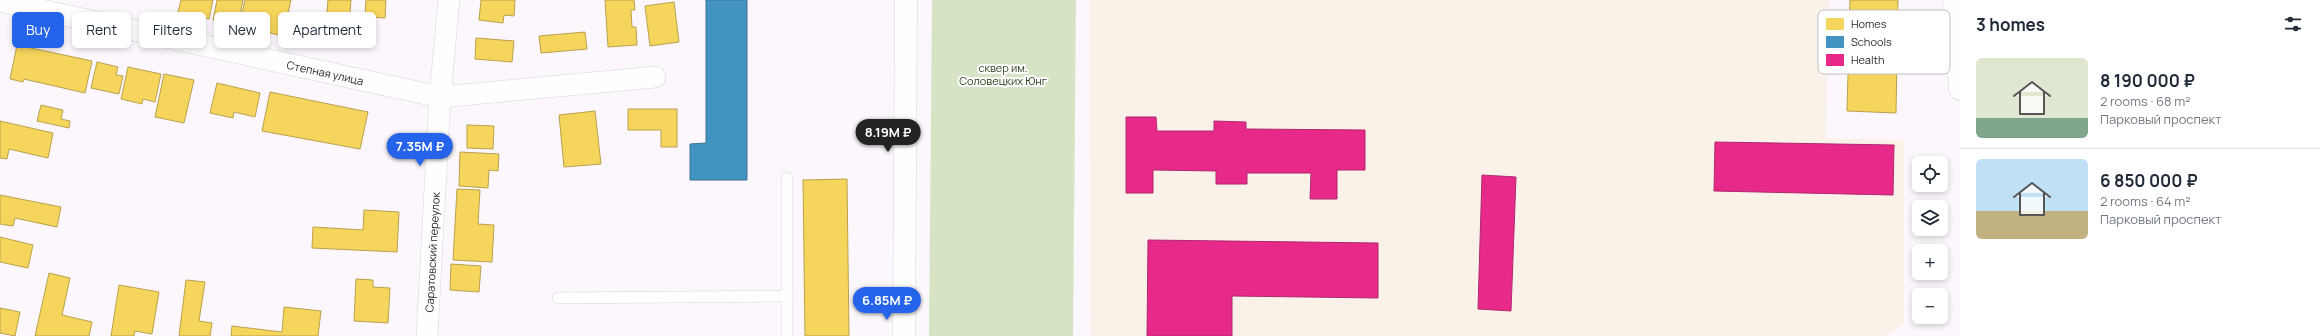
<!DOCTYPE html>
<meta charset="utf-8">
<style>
body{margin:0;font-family:Manrope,sans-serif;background:#f6f6f7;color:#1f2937;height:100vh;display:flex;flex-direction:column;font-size:15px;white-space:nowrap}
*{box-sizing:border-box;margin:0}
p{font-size:13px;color:#747a83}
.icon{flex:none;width:22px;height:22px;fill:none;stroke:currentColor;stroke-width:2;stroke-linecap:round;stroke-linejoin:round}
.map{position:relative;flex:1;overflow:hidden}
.sheet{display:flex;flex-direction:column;background:#fff;width:360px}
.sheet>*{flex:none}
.banner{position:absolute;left:12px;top:12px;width:380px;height:36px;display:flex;gap:8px}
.fabs{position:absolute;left:1912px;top:156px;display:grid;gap:8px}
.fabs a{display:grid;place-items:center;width:36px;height:36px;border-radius:6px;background:#fff;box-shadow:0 2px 6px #0003;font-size:20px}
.price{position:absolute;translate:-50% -34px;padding:0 9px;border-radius:14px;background:#2563eb;color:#fff;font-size:13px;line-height:26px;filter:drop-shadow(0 1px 2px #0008)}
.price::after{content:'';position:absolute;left:50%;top:24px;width:12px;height:9px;margin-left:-6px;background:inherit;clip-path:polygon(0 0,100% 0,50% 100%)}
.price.active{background:#222;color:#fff}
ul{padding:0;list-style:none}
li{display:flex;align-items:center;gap:12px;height:100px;padding:0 16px}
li+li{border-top:1px solid #e0e1e3}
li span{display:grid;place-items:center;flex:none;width:112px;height:80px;border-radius:6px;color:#555}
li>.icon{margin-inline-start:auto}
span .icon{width:48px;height:48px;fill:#fffc;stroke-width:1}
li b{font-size:17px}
h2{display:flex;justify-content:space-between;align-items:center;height:48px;padding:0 16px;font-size:17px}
.chip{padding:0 14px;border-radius:6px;background:#fff;box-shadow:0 2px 6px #0003;font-size:14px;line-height:36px}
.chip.active{background:#2563eb;color:#fff}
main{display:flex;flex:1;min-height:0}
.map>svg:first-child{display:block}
</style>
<main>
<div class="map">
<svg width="1960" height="336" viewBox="0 0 1960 336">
<rect width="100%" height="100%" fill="#fbf7fc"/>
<polygon fill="#faf1e8" points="1090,0 1829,0 1826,138 1904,140 1904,324 1885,336 1091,336"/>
<polygon fill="#d6e4c5" points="932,0 1076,0 1073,336 929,336"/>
<g fill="#f6d55c" stroke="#b9a14e">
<polygon points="181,0 213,0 209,19 178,12"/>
<polygon points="217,0 243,0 238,25 213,20"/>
<polygon points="245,0 291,0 283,36 239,26"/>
<polygon points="328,0 351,0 348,37 325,35"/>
<polygon points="366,0 386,0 385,18 365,17"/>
<polygon points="481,0 515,0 514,16 504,15 503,23 479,20"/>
<polygon points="605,0 634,0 635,10 631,10 632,27 636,27 637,45 608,47"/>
<polygon points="1850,0 1898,0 1896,113 1847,111"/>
<polygon points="674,2 679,42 650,46 645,6"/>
<polygon points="585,32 587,49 541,53 539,36"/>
<polygon points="476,38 514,41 512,62 475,59"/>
<polygon points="17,45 92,61 85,93 24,79 23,82 10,79"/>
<polygon points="97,62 118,67 116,75 123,76 119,94 91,88"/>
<polygon points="128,67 161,74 155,102 143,99 142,104 121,99"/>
<polygon points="164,74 194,80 184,123 155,117"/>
<polygon points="217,83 260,93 255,117 234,112 233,118 210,113"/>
<polygon points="270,92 368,112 360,149 262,131"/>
<polygon points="41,105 63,110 61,119 70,121 69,128 37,121"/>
<polygon points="628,109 677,109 677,147 661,147 661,130 628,130"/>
<polygon points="595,111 601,164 564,167 559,115"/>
<polygon points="0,121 53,133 48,158 9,149 7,159 0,158"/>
<polygon points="467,125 494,126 493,149 467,148"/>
<polygon points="460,152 499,154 498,171 489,170 488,188 459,186"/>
<polygon points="847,179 849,336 805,336 803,180"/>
<polygon points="457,189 480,190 478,224 494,225 492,262 453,260"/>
<polygon points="0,195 61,207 57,227 15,218 13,226 0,224"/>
<polygon points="364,210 399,212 397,252 312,248 313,227 363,230"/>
<polygon points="0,237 33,245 28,268 0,262"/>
<polygon points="451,264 481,266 479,292 450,290"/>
<polygon points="49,273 70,278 62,315 92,322 89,336 35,336"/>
<polygon points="356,279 373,280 373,287 390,288 388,323 354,321"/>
<polygon points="186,280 205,282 199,321 212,323 210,336 179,336"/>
<polygon points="119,285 159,292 152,334 135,331 134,336 111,336"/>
<polygon points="284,307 321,311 318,336 231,336 232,326 282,332"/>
<polygon points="0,308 20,312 15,336 0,333"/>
</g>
<polygon fill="#4393c3" stroke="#3c7396" points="706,0 747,0 747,180 690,180 690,144 706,143"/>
<g fill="#e7298a" stroke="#af296e">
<polygon points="1126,117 1156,117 1157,131 1214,131 1214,121 1246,122 1246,129 1365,130 1365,170 1337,170 1337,199 1310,199 1311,173 1247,173 1247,184 1216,184 1216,171 1153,170 1153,193 1126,193"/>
<polygon points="1715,142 1894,145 1893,195 1714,191"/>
<polygon points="1482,175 1516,177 1511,311 1478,309"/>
<polygon points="1148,240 1378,243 1378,298 1232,296 1232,336 1147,336"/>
</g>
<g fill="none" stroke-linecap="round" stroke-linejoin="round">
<g stroke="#d8d5d9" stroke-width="12">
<g id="service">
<polyline points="558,298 787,296"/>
<polyline points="787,336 787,178"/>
</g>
</g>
<g stroke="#d8d5d9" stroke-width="22">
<g id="minor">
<path id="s1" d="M0,1L440,97L655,77"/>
<path id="s2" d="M427,336L440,97L449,0"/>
</g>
</g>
<g stroke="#d8d5d9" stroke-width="23">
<polyline id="tertiary" points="1954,0 1960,89"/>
</g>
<g stroke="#d8d5d9" stroke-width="23">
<polyline id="secondary" points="904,336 906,0"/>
</g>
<use href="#service" stroke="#fefeff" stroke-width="11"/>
<use href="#minor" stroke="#fefeff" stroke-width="21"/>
<use href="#tertiary" stroke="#fefeff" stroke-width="22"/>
<use href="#secondary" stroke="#fefeff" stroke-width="22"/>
</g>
<g text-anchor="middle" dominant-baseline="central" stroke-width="4" stroke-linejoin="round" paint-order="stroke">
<g font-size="11" fill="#2c3d18" stroke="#fff">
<text x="1003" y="67">сквер им.<tspan x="1003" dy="13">Соловецких Юнг</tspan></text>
</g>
<g font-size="11" fill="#2c292d" stroke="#fff">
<text stroke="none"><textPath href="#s1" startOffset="333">Степная улица</textPath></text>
<text stroke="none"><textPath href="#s2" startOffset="84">Саратовский переулок</textPath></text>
</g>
</g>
<rect x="1818" y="10" width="132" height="64" rx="6" fill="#fff" stroke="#c0bfc0" stroke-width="1"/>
<rect x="1826" y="18" width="18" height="12" fill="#f6d55c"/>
<rect x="1826" y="36" width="18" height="12" fill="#4393c3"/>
<rect x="1826" y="54" width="18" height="12" fill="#e7298a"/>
<g font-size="11" fill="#2c292d">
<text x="1851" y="28">Homes</text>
<text x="1851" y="46">Schools</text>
<text x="1851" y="64">Health</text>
</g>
</svg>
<div class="fabs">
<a><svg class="icon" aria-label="locate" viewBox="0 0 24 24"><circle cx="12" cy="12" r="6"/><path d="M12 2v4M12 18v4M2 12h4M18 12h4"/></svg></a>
<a><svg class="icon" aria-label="layers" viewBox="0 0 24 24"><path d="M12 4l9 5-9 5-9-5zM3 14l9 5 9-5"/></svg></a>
<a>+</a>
<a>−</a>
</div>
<b class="price active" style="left:888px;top:153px">8.19M ₽</b>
<b class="price" style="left:420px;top:167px">7.35M ₽</b>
<b class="price" style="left:887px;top:321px">6.85M ₽</b>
<div class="banner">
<a class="chip active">Buy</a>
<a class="chip">Rent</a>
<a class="chip">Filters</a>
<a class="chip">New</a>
<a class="chip">Apartment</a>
</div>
</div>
<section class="sheet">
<h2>3 homes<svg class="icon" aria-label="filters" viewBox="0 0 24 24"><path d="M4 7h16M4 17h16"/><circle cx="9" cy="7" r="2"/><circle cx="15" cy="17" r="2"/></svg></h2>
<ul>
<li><span style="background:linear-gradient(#dfe7d0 75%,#7fa58c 0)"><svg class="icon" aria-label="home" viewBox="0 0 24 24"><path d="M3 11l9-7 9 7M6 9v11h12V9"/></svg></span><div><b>8 190 000 ₽</b><p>2 rooms · 68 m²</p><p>Парковый проспект</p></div></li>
<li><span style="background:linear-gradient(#bfe0f5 65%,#c2b280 0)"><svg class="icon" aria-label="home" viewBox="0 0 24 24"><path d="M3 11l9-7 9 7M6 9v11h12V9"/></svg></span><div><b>6 850 000 ₽</b><p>2 rooms · 64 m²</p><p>Парковый проспект</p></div></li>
</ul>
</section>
</main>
